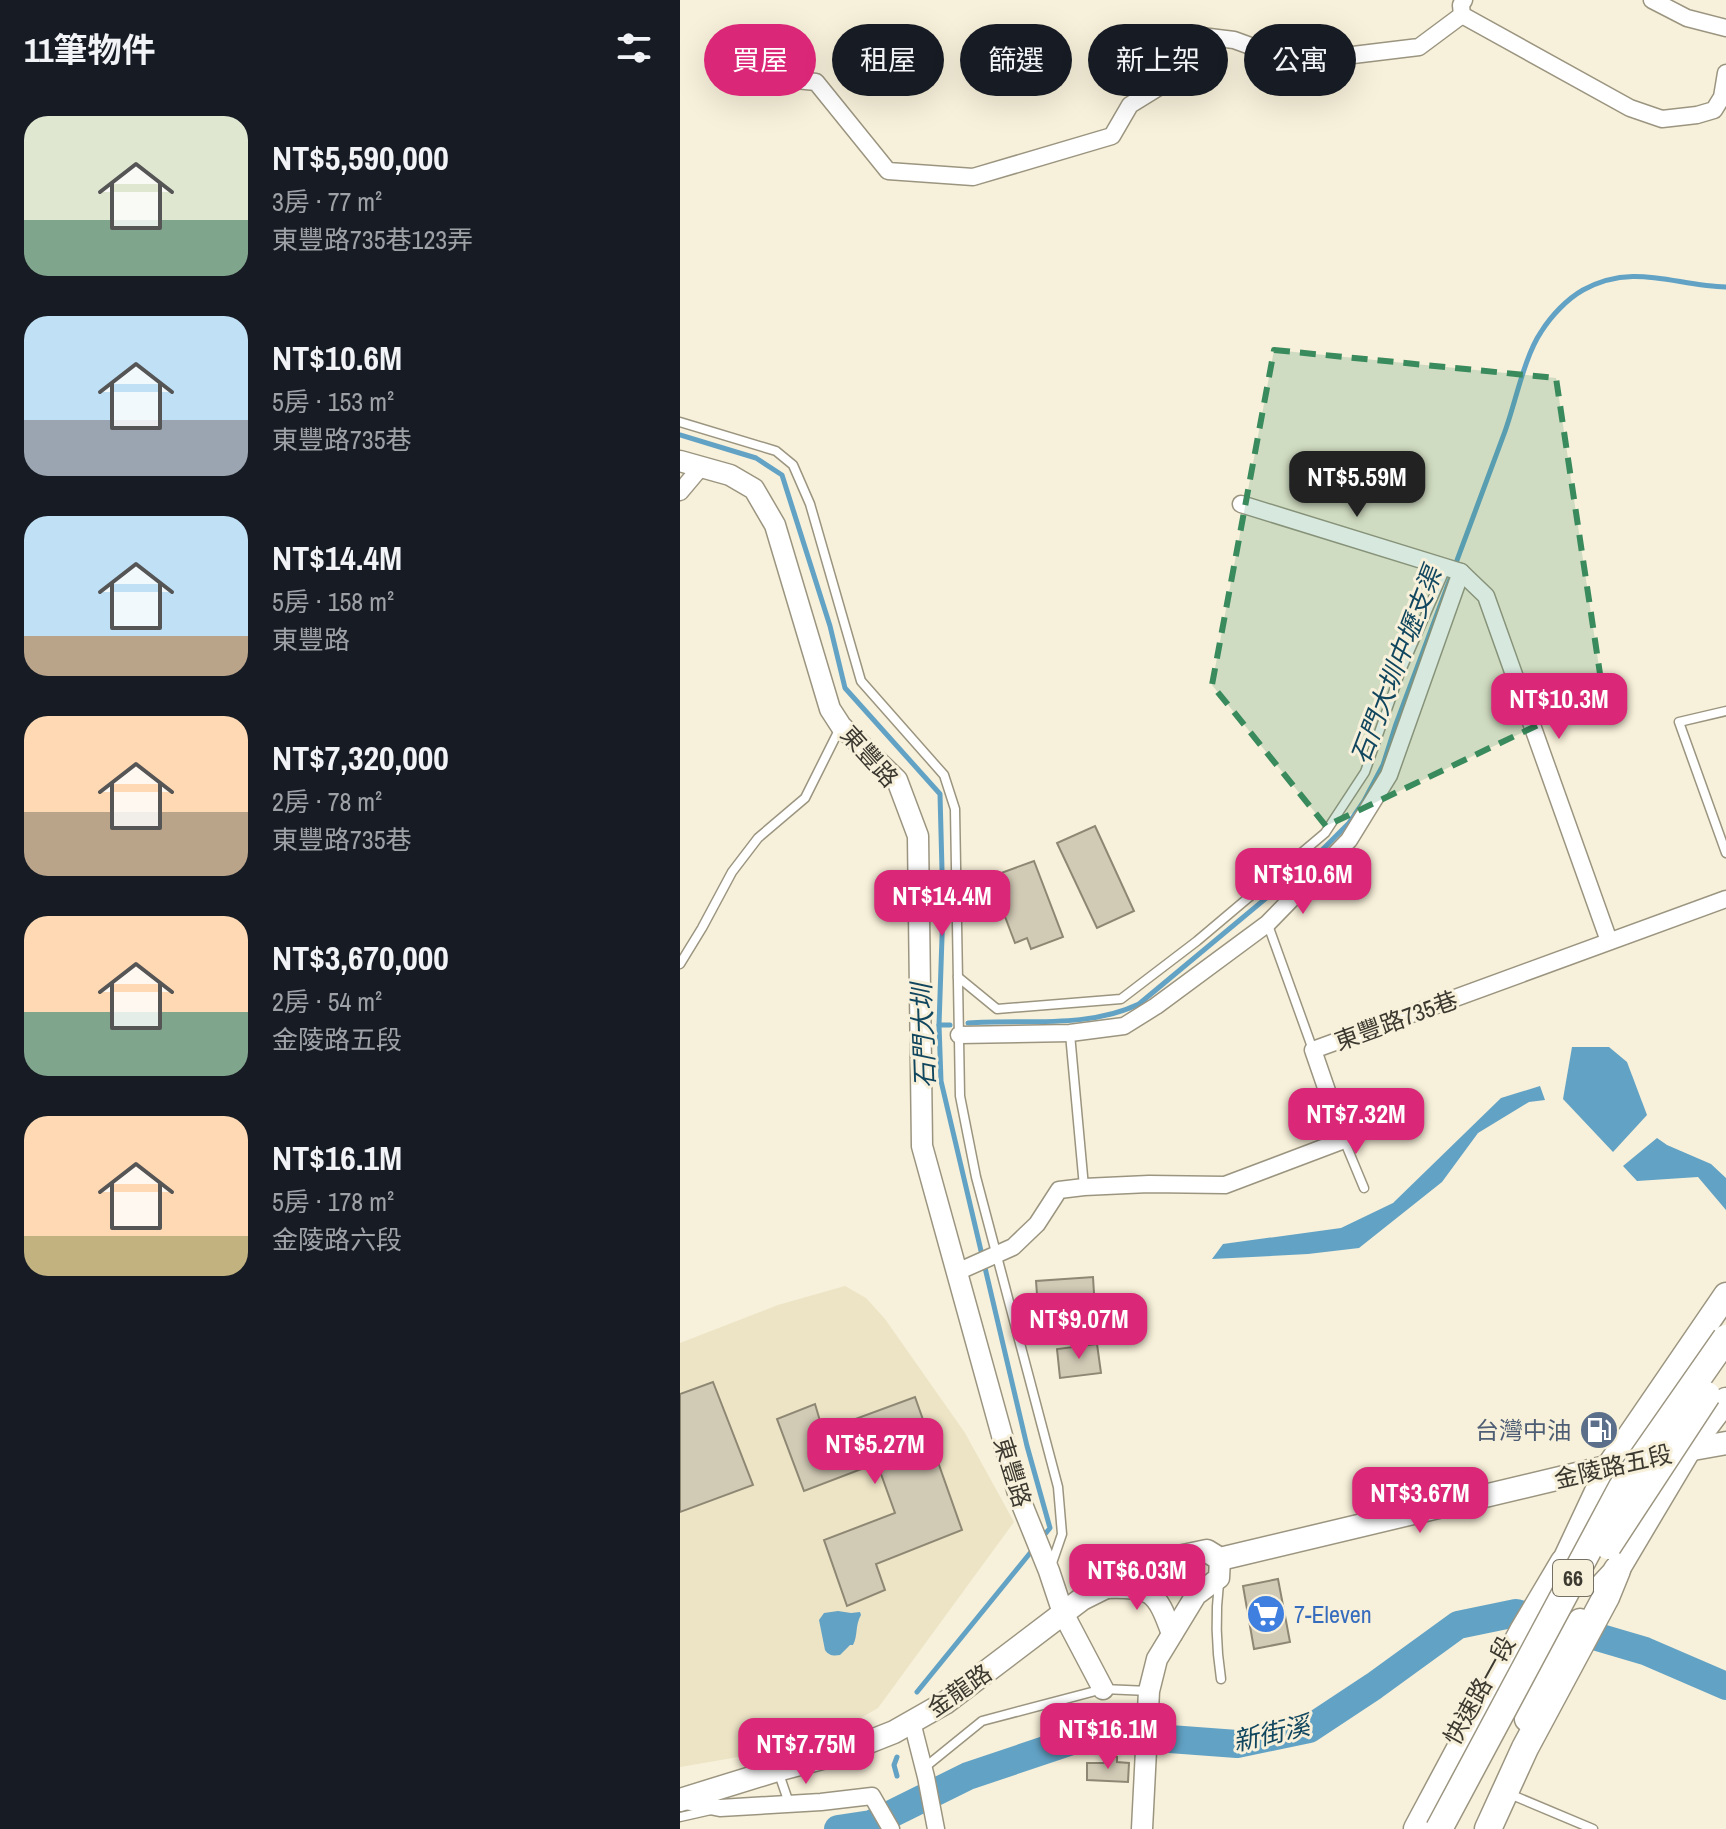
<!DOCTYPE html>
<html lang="zh-TW">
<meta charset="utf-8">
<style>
body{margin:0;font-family:"Archivo Narrow","Noto Sans TC",sans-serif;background:#242831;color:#f1f3f6;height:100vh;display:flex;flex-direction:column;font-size:30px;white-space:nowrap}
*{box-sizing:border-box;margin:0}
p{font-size:26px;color:#9ea1a6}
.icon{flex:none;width:44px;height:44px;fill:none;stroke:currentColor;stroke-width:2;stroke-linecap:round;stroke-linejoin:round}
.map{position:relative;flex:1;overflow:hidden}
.sheet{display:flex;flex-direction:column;background:#171b24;width:680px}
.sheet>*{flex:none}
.top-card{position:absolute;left:24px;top:24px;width:760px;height:72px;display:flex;gap:16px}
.price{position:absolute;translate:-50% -68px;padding:0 18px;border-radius:16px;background:#db2777;color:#fff;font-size:26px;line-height:52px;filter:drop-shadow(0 2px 4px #0008)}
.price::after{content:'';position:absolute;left:50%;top:48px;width:24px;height:18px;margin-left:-12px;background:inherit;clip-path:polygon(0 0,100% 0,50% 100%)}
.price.on{background:#222;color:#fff}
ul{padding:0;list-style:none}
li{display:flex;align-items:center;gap:24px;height:200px;padding:0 24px}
li span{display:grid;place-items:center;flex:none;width:224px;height:160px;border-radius:24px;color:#555}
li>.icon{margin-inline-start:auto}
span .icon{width:96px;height:96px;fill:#fffc;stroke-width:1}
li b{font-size:34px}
h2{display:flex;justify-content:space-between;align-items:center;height:96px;padding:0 24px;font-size:34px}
.tag{padding:0 28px;border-radius:36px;background:#171b24;box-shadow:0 8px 32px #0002;font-size:28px;line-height:72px}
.tag.on{background:#db2777;color:#fff}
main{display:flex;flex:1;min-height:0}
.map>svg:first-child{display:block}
</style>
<main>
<section class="sheet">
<h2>11筆物件<svg class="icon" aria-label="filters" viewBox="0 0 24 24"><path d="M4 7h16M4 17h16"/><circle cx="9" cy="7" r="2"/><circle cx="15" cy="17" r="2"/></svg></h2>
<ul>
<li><span style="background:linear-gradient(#dfe7d0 65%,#7fa58c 0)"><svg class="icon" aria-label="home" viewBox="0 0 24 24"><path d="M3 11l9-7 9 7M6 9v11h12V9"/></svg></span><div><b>NT$5,590,000</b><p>3房 · 77 m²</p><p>東豐路735巷123弄</p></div></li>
<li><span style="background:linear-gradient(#bfe0f5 65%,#9aa5b1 0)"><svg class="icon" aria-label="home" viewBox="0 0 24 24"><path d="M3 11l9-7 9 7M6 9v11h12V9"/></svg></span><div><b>NT$10.6M</b><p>5房 · 153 m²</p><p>東豐路735巷</p></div></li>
<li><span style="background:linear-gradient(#bfe0f5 75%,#b9a48a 0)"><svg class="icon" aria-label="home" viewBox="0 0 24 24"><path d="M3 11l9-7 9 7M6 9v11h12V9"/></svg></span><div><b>NT$14.4M</b><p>5房 · 158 m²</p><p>東豐路</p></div></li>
<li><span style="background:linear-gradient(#ffd9b3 60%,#b9a48a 0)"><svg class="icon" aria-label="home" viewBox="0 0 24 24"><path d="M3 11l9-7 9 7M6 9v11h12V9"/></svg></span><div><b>NT$7,320,000</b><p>2房 · 78 m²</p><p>東豐路735巷</p></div></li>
<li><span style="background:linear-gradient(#ffd9b3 60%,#7fa58c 0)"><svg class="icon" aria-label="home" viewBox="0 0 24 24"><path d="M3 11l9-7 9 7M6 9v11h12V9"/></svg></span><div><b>NT$3,670,000</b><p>2房 · 54 m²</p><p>金陵路五段</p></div></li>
<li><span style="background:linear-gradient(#ffd9b3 75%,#c2b280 0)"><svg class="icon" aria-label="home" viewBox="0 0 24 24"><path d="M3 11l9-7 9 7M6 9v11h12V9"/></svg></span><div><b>NT$16.1M</b><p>5房 · 178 m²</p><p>金陵路六段</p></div></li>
</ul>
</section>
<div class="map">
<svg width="1046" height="1829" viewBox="0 0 1046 1829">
<rect width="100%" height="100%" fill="#f7f0da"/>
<polygon fill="#ede4c6" points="165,1286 186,1298 205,1319 285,1433 334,1522 198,1708 165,1727 70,1755 0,1767 0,1343 98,1305"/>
<g fill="#62a2c5">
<polygon points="892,1047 929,1047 947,1062 967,1115 933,1152 883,1099"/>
<polygon points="860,1086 865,1100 849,1102 798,1133 762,1182 679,1248 628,1254 532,1259 543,1244 661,1228 713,1203 821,1098"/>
<polygon points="977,1138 987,1145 1031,1164 1046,1178 1046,1210 1018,1177 957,1181 943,1166"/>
<path d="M158,1611L171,1613L180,1612L181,1615C175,1625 178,1636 173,1645H170L160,1655C154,1656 149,1656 145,1650L139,1620L144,1613Z"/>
</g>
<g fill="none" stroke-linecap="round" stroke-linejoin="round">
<g stroke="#62a2c5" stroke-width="5">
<polyline points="0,435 76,458 102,475 150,626 165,688 260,794 263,908 259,1025 261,1081 347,1446 370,1528 361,1539"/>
<path d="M288,1023C344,1019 407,1029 459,1004L633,859L669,823L684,801L703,765L716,724C752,628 788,531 824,434C835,405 844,357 861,332C871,316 887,299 903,290C954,262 995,286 1046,287"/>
<polyline points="259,1025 270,1025"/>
<polyline points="237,1692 355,1547"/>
<polyline points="217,1757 214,1765 217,1776"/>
</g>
<polyline stroke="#62a2c5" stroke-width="28" points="158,1829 191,1824 288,1776 395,1740 476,1738 557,1744 629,1729 694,1686 778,1625 836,1613 965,1651 1046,1686"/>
</g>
<g fill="#d1cab5" stroke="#8e8773" stroke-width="2">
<polygon points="415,826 454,911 417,928 377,843"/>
<polygon points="354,861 383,937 351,949 347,938 335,943 310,877"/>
<polygon points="413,1277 415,1310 400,1311 401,1333 360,1336 356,1281"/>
<polygon points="417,1344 421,1373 380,1378 377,1349"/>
<polygon points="33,1382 73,1485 0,1512 0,1394"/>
<polygon points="235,1397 282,1530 196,1564 205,1590 167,1606 144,1540 215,1513 197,1463 124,1491 97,1419 135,1404 143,1431"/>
<polygon points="598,1579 610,1642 574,1649 563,1586"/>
<polygon points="424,1757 437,1757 437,1762 449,1763 448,1782 407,1780 407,1763 424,1763"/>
</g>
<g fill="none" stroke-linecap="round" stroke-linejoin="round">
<g stroke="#9b9580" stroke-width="11">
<g id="service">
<polyline points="0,422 96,451 113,465 130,504 181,681 264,775 275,809 280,1096 296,1177 378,1487 382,1534 371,1566"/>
<polyline points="1046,711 999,722 1046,853"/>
<polyline points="588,925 633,1050"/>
<polyline points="0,964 22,928 52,872 78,838 125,798 161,726"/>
<polyline points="278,977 317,1009 441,999 517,941 645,833 685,772 720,673 766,568"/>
<polyline points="390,1034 404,1187"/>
<polyline points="664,1140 684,1188"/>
<path d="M539,1583C535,1616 536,1646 541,1679"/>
<polyline points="244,1768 302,1721 423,1689 469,1691"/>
<polyline points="98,1771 109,1803"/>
<polyline points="832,1795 913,1829"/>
<polyline points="0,1817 31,1810"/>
</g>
</g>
<g stroke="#9b9580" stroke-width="19">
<g id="minor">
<polyline points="784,0 781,5 782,15 950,108 982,119 1017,115 1034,110 1042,97 1046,73"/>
<polyline points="972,0 1007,18 1046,28"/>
<polyline points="95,78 136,82 208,171 293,177 432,136 450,105 484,84 504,46 521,36 554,40 587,52 640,59 739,47 782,15"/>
<polyline points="0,492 21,467"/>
<polyline points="561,504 781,572 806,596 929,941"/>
<polyline points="279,1035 390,1033 444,1026 476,1006 587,924 669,840 709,775 781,572"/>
<polyline points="277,1272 333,1247 357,1224 379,1190 404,1187 469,1184 545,1185 664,1140 633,1050 1046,899"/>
<polyline points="232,1722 246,1777 256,1829"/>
<polyline points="1,1800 40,1808 141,1802 192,1796 211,1829"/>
</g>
</g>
<g stroke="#9b9580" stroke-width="23">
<g id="tertiary">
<polyline points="0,461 50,475 74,489 95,525 150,709 161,726 217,780 238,836 242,1146 339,1497 369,1571 383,1613 423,1689"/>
<path d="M424,1588C471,1587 476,1589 492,1634"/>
<polyline points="462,1829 469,1691 477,1659 516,1595 539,1578 540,1559"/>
</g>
</g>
<g stroke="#9b9580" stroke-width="25">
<g id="secondary">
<polyline points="996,1452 1046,1443"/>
<polyline points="0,1800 97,1770 161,1753 214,1732 265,1703 402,1599 450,1575 489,1559 527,1551 540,1559 943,1463"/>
</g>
</g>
<g stroke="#9b9580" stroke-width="27">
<g id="primary">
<polyline points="882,1582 884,1562 929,1466 1046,1295"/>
<polyline points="924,1584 937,1570 1009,1449 1046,1400"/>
<polyline points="847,1719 877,1660 900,1621"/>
</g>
</g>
<g stroke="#9b9580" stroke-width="29">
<g id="trunk">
<polyline points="737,1829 843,1631 884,1562"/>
<polyline points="808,1829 845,1748 926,1597 937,1570"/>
</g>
</g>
<use href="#service" stroke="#fff" stroke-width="8"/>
<use href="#minor" stroke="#fff" stroke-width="16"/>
<use href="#tertiary" stroke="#fff" stroke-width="20"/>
<use href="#secondary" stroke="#fff" stroke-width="22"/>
<use href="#primary" stroke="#fff" stroke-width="24"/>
<use href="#trunk" stroke="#fff" stroke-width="26"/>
<g stroke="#9b9580" stroke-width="29" stroke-linecap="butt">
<g id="trunk-bridge">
<polyline points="928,1546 1027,1395"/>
<polyline points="759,1829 942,1487 1046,1338"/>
</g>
</g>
<use href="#trunk-bridge" stroke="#fff" stroke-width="26"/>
</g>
<path fill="#398b5d" fill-opacity="0.2" stroke="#398b5d" stroke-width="6" stroke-dasharray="16 10" stroke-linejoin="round" d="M594,350L876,378L923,694L646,826L532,685Z"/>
<defs>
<g id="fuel-disc" transform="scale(2)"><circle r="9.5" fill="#5c6f8a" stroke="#f7f0da"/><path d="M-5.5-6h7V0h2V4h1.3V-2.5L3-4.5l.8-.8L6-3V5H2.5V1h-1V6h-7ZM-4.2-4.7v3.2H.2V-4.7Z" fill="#fff"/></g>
<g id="supermarket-disc" transform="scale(2)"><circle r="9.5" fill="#3f7fe0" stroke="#f7f0da"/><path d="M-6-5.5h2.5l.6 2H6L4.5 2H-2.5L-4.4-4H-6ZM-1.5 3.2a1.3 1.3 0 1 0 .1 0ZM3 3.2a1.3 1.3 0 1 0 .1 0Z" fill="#fff"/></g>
</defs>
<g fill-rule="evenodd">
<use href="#fuel-disc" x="919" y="1430"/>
<use href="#supermarket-disc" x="586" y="1614"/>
</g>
<g text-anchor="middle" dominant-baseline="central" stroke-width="6" stroke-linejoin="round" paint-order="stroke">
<rect fill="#f7f0da" stroke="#747063" stroke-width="2" x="873" y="1560" width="40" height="36" rx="6"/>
<g font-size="22" font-weight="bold" fill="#3c3930">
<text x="893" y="1578">66</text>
</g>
<g font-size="24" fill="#3c3930" stroke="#f7f0da">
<text transform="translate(190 756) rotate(48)">東豐路</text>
<text transform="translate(716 1020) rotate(-20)">東豐路735巷</text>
<text transform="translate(933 1466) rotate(-13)">金陵路五段</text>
<text transform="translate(333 1472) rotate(73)">東豐路</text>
<text transform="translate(279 1690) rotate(-35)">金龍路</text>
<text transform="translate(799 1690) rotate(-61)">快速路一段</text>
</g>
<g font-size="24" fill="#4e5e75" stroke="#f7f0da" text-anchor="end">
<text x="891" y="1430">台灣中油</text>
</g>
<g font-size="24" fill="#366cbe" stroke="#f7f0da" text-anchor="start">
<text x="614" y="1614">7-Eleven</text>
</g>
<g font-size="26" font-style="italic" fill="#11465f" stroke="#f7f0da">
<text transform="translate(716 665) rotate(-69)">石門大圳中壢支渠</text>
<text transform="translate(243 1036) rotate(-92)">石門大圳</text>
<text transform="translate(591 1733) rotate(-13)">新街溪</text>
</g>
</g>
</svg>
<b class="price on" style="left:677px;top:519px">NT$5.59M</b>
<b class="price" style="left:879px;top:741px">NT$10.3M</b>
<b class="price" style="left:623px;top:916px">NT$10.6M</b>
<b class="price" style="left:262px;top:938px">NT$14.4M</b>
<b class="price" style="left:676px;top:1156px">NT$7.32M</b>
<b class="price" style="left:399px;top:1361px">NT$9.07M</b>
<b class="price" style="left:195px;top:1486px">NT$5.27M</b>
<b class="price" style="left:740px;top:1535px">NT$3.67M</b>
<b class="price" style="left:457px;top:1612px">NT$6.03M</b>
<b class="price" style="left:428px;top:1771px">NT$16.1M</b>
<b class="price" style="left:126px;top:1786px">NT$7.75M</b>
<div class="top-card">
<a class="tag on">買屋</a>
<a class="tag">租屋</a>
<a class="tag">篩選</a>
<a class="tag">新上架</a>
<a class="tag">公寓</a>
</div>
</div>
</main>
